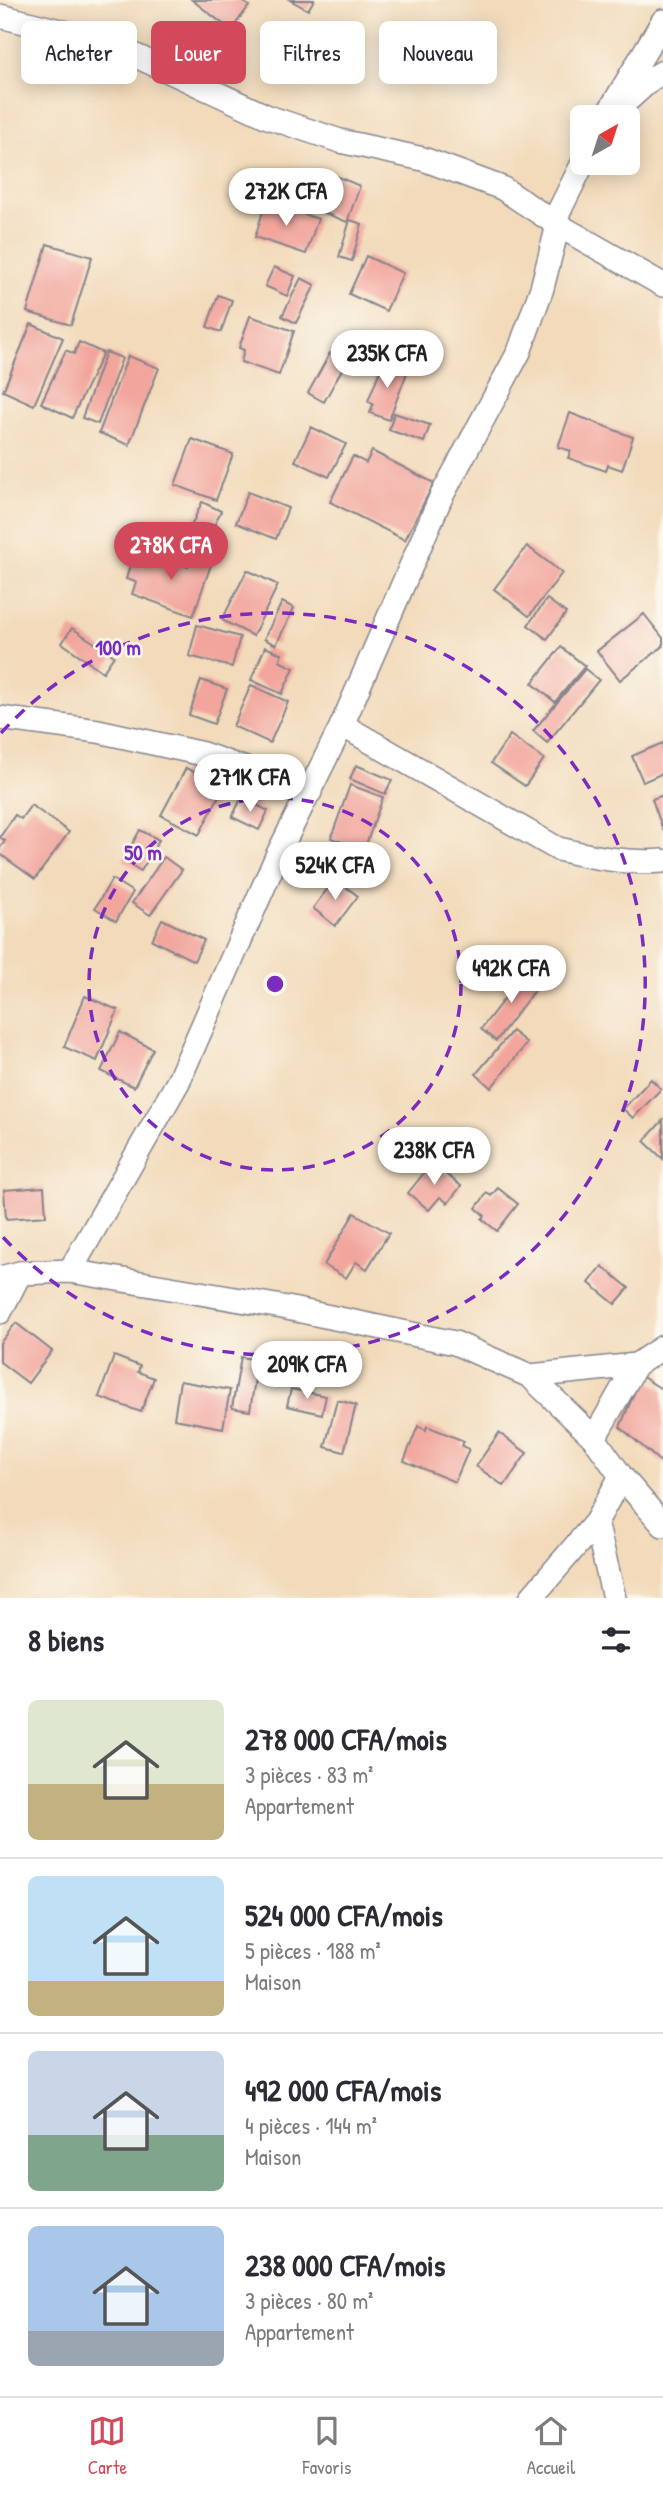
<!DOCTYPE html>
<html lang="fr">
<meta charset="utf-8">
<style>
body{margin:0;font-family:"Patrick Hand",sans-serif;background:#f7f7f7;color:#2b2b33;height:100vh;display:flex;flex-direction:column;font-size:26px;white-space:nowrap}
*{box-sizing:border-box;margin:0}
p{font-size:23px;color:#7c7c81}
.icon{flex:none;width:38px;height:38px;fill:none;stroke:currentColor;stroke-width:2;stroke-linecap:round;stroke-linejoin:round}
.map{position:relative;height:1598px;overflow:hidden}
.side{display:flex;flex-direction:column;background:#fff;flex:1}
.side>*{flex:none}
.hud{position:absolute;left:21px;top:21px;width:621px;height:63px;display:flex;gap:14px}
.needle{width:46px;rotate:39deg}
.controls{position:absolute;left:570px;top:105px;display:grid;gap:14px}
.controls a{display:grid;place-items:center;width:70px;height:70px;border-radius:10px;background:#fff;box-shadow:0 4px 18px #0003;font-size:35px}
.price{position:absolute;translate:-50% -60px;padding:0 16px;border-radius:24px;background:#fff;color:#222;font-size:23px;line-height:46px;filter:drop-shadow(0 2px 4px #0008)}
.price::after{content:'';position:absolute;left:50%;top:42px;width:21px;height:16px;margin-left:-10px;background:inherit;clip-path:polygon(0 0,100% 0,50% 100%)}
.price.selected{background:#d1495b;color:#fff}
ul{padding:0;list-style:none}
li{display:flex;align-items:center;gap:21px;height:175px;padding:0 28px}
li+li{border-top:2px solid #e1e1e2}
li span{display:grid;place-items:center;flex:none;width:196px;height:140px;border-radius:10px;color:#555}
li>.icon{margin-inline-start:auto}
span .icon{width:84px;height:84px;fill:#fffc;stroke-width:1}
li b{font-size:30px}
h2{display:flex;justify-content:space-between;align-items:center;height:84px;padding:0 28px;font-size:30px}
.tag{padding:0 24px;border-radius:10px;background:#fff;box-shadow:0 4px 18px #0003;font-size:24px;line-height:63px}
.tag.selected{background:#d1495b;color:#fff}
.menu{display:flex;justify-content:space-around;align-items:center;height:98px;border-top:2px solid #e1e1e2;background:#fff;font-size:19px;color:#7c7c81}
.menu a{display:grid;justify-items:center;gap:4px}
.menu .selected{color:#d1495b}
.map>svg:first-child{display:block}
</style>
<div class="map">
<svg width="663" height="1598" viewBox="0 0 663 1598">
<rect width="100%" height="100%" fill="#fbf7ec"/>
<filter id="ink" filterUnits="userSpaceOnUse"><feTurbulence type="fractalNoise" baseFrequency=".0143" numOctaves="2"/><feDisplacementMap in="SourceGraphic" scale="14" xChannelSelector="R" yChannelSelector="G"/><feConvolveMatrix kernelMatrix="1 2 1 2 8 2 1 2 1" color-interpolation-filters="sRGB"/></filter>
<filter id="wash" filterUnits="userSpaceOnUse"><feTurbulence type="fractalNoise" baseFrequency=".00686" numOctaves="4" result="noise"/><feDisplacementMap in="SourceGraphic" scale="28" xChannelSelector="R" yChannelSelector="G"/><feGaussianBlur stdDeviation="1.57" result="paint"/><feColorMatrix in="noise" values="0 0 0 0 0 0 0 0 0 0 0 0 0 0 0 0 0 1.4 0 .05"/><feComposite in="paint" operator="in"/></filter>
<g filter="url(#wash)">
<rect width="100%" height="100%" fill="#f2daba"/>
<g id="blocks">
<g fill="#f2a59c">
<polygon points="192,0 241,0 249,6 231,30"/>
<polygon points="290,0 314,0 308,10"/>
<polygon points="336,176 360,186 347,222 322,212"/>
<polygon points="266,202 318,219 306,254 255,237"/>
<polygon points="350,220 362,224 352,261 339,257"/>
<polygon points="47,244 92,257 71,325 27,312"/>
<polygon points="366,256 403,273 386,311 349,294"/>
<polygon points="274,267 295,276 287,296 265,286"/>
<polygon points="301,278 315,285 296,323 282,316"/>
<polygon points="218,295 232,300 221,332 207,327"/>
<polygon points="250,316 294,331 279,375 241,362 244,350 239,348"/>
<polygon points="31,324 63,338 34,405 3,391"/>
<polygon points="79,342 103,353 72,418 41,403 66,350 74,354"/>
<polygon points="106,352 122,358 98,424 82,418"/>
<polygon points="330,353 346,362 324,402 308,393"/>
<polygon points="128,356 159,368 129,445 99,433"/>
<polygon points="384,360 408,370 389,420 370,413 373,404 368,401"/>
<polygon points="394,413 430,425 424,442 389,430"/>
<polygon points="570,413 633,437 622,470 608,465 606,471 568,458 571,451 558,447"/>
<polygon points="311,427 346,444 329,477 295,461"/>
<polygon points="192,439 233,454 216,500 175,485"/>
<polygon points="372,451 434,483 405,540 330,502 353,456 366,463"/>
<polygon points="248,492 288,508 276,539 236,523"/>
<polygon points="202,502 221,511 206,543 187,535"/>
<polygon points="527,546 562,573 529,616 494,589"/>
<polygon points="150,553 188,567 192,554 212,562 193,616 132,594 136,582 126,579 131,562 145,567"/>
<polygon points="247,570 278,585 253,636 222,620"/>
<polygon points="547,599 566,613 547,639 528,625"/>
<polygon points="282,602 294,608 276,645 264,639"/>
<polygon points="644,614 663,638 663,646 620,680 597,651"/>
<polygon points="197,625 240,637 232,667 189,656"/>
<polygon points="72,628 114,656 103,672 62,643"/>
<polygon points="265,647 282,654 279,661 294,668 282,694 251,680"/>
<polygon points="561,647 585,666 555,702 532,683"/>
<polygon points="585,669 599,680 547,743 533,731"/>
<polygon points="201,680 227,689 214,724 189,715"/>
<polygon points="251,685 288,702 270,743 233,726"/>
<polygon points="510,735 544,759 525,786 491,763"/>
<polygon points="663,743 663,773 643,782 632,756"/>
<polygon points="356,765 392,780 385,794 350,779"/>
<polygon points="186,768 223,788 199,835 161,815"/>
<polygon points="350,785 383,797 364,850 331,838"/>
<polygon points="663,795 663,830 652,799"/>
<polygon points="242,797 268,811 259,830 232,817"/>
<polygon points="31,805 69,832 35,879 0,854 0,848 5,841 0,837 15,815 21,819"/>
<polygon points="140,830 159,840 141,871 123,860"/>
<polygon points="164,857 182,870 150,915 132,903"/>
<polygon points="112,879 133,892 116,921 95,908"/>
<polygon points="335,879 358,896 335,926 313,908"/>
<polygon points="162,919 204,940 194,961 152,940"/>
<polygon points="527,969 542,980 496,1041 481,1029"/>
<polygon points="85,996 118,1010 97,1061 64,1047"/>
<polygon points="512,1031 527,1043 491,1088 476,1074"/>
<polygon points="120,1032 153,1049 134,1087 101,1071"/>
<polygon points="651,1079 661,1089 633,1118 623,1109"/>
<polygon points="663,1120 663,1159 644,1141"/>
<polygon points="432,1163 461,1186 448,1203 440,1197 429,1210 408,1193"/>
<polygon points="44,1187 46,1216 6,1219 4,1190"/>
<polygon points="498,1188 518,1204 497,1231 482,1219 485,1216 476,1208 487,1193 491,1196"/>
<polygon points="354,1213 389,1233 367,1269 356,1262 346,1278 324,1265"/>
<polygon points="602,1266 629,1288 615,1304 589,1283"/>
<polygon points="16,1323 52,1351 28,1383 0,1362 0,1343"/>
<polygon points="114,1356 140,1366 138,1372 154,1378 141,1412 99,1397"/>
<polygon points="241,1357 258,1360 250,1411 232,1408"/>
<polygon points="641,1376 663,1390 663,1464 620,1427"/>
<polygon points="180,1381 230,1390 223,1428 174,1419"/>
<polygon points="291,1389 326,1396 322,1414 287,1406"/>
<polygon points="337,1400 356,1405 344,1452 325,1447"/>
<polygon points="418,1426 426,1430 427,1426 464,1441 462,1446 469,1449 455,1482 404,1461"/>
<polygon points="499,1433 527,1453 504,1486 476,1466"/>
</g>
</g>
</g>
<g filter="url(#ink)">
<use href="#blocks" fill-opacity="0" stroke="#86848c" stroke-width="2"/>
<g fill="none" stroke-linecap="round" stroke-linejoin="round">
<g stroke="#86848c" stroke-width="26">
<g id="minor">
<polyline points="0,16 108,43 268,117 340,141 423,159 502,188 558,225 663,285"/>
<polyline points="619,108 651,79 663,72"/>
<polyline points="606,117 663,21"/>
<polyline points="0,718 98,731 203,754 310,792"/>
<path d="M342,725L558,849C592,857 628,864 663,861"/>
<polyline points="70,1271 178,1082 277,856 342,725 441,497 519,352 542,288 558,225 554,221 583,163"/>
<polyline points="0,1278 20,1273 70,1271 282,1307 455,1343 530,1376 594,1438 621,1476 663,1525"/>
<polyline points="0,1312 20,1273"/>
<polyline points="530,1376 636,1365"/>
<polyline points="594,1438 636,1365 663,1347"/>
<polyline points="596,1522 614,1598"/>
<polyline points="531,1598 596,1522 621,1476"/>
</g>
</g>
<use href="#minor" stroke="#fff" stroke-width="23"/>
</g>
</g>
<g fill="none" stroke="#7b2cbf" stroke-width="3.5" stroke-dasharray="12 9">
<circle cx="275" cy="984" r="186"/>
<path d="M1 733A371 371 0 1 1 1 1235"/>
</g>
<circle cx="275" cy="984" r="10" fill="#7b2cbf" stroke="#fbf7ec" stroke-width="3.5"/>
<g font-size="21" text-anchor="middle" font-weight="bold" fill="#7b2cbf" stroke="#fbf7ec" stroke-width="5" stroke-linejoin="round" paint-order="stroke">
<text x="118" y="655">100 m</text>
<text x="143" y="860">50 m</text>
</g>
</svg>
<div class="controls">
<a><svg class="needle" viewBox="-14 -14 28 28"><path d="M0-13l5 13h-10z" fill="#e53935"/><path d="M0 13l5-13h-10z" fill="#7c7c81"/></svg></a>
</div>
<b class="price" style="left:286px;top:228px">272K CFA</b>
<b class="price" style="left:387px;top:390px">235K CFA</b>
<b class="price selected" style="left:171px;top:582px">278K CFA</b>
<b class="price" style="left:250px;top:814px">271K CFA</b>
<b class="price" style="left:335px;top:902px">524K CFA</b>
<b class="price" style="left:511px;top:1005px">492K CFA</b>
<b class="price" style="left:434px;top:1187px">238K CFA</b>
<b class="price" style="left:307px;top:1401px">209K CFA</b>
<div class="hud">
<a class="tag">Acheter</a>
<a class="tag selected">Louer</a>
<a class="tag">Filtres</a>
<a class="tag">Nouveau</a>
</div>
</div>
<section class="side">
<h2>8 biens<svg class="icon" aria-label="filters" viewBox="0 0 24 24"><path d="M4 7h16M4 17h16"/><circle cx="9" cy="7" r="2"/><circle cx="15" cy="17" r="2"/></svg></h2>
<ul>
<li><span style="background:linear-gradient(#dfe7d0 60%,#c2b280 0)"><svg class="icon" aria-label="home" viewBox="0 0 24 24"><path d="M3 11l9-7 9 7M6 9v11h12V9"/></svg></span><div><b>278 000 CFA/mois</b><p>3 pièces · 83 m²</p><p>Appartement</p></div></li>
<li><span style="background:linear-gradient(#bfe0f5 75%,#c2b280 0)"><svg class="icon" aria-label="home" viewBox="0 0 24 24"><path d="M3 11l9-7 9 7M6 9v11h12V9"/></svg></span><div><b>524 000 CFA/mois</b><p>5 pièces · 188 m²</p><p>Maison</p></div></li>
<li><span style="background:linear-gradient(#c9d6e8 60%,#7fa58c 0)"><svg class="icon" aria-label="home" viewBox="0 0 24 24"><path d="M3 11l9-7 9 7M6 9v11h12V9"/></svg></span><div><b>492 000 CFA/mois</b><p>4 pièces · 144 m²</p><p>Maison</p></div></li>
<li><span style="background:linear-gradient(#a9c7e8 75%,#9aa5b1 0)"><svg class="icon" aria-label="home" viewBox="0 0 24 24"><path d="M3 11l9-7 9 7M6 9v11h12V9"/></svg></span><div><b>238 000 CFA/mois</b><p>3 pièces · 80 m²</p><p>Appartement</p></div></li>
</ul>
</section>
<nav class="menu">
<a class="selected"><svg class="icon" aria-label="map" viewBox="0 0 24 24"><path d="M3 6l6-2 6 2 6-2v14l-6 2-6-2-6 2zM9 4v14M15 6v14"/></svg>Carte</a>
<a><svg class="icon" aria-label="saved" viewBox="0 0 24 24"><path d="M7 4h10v16l-5-4-5 4z"/></svg>Favoris</a>
<a><svg class="icon" aria-label="home" viewBox="0 0 24 24"><path d="M3 11l9-7 9 7M6 9v11h12V9"/></svg>Accueil</a>
</nav>
